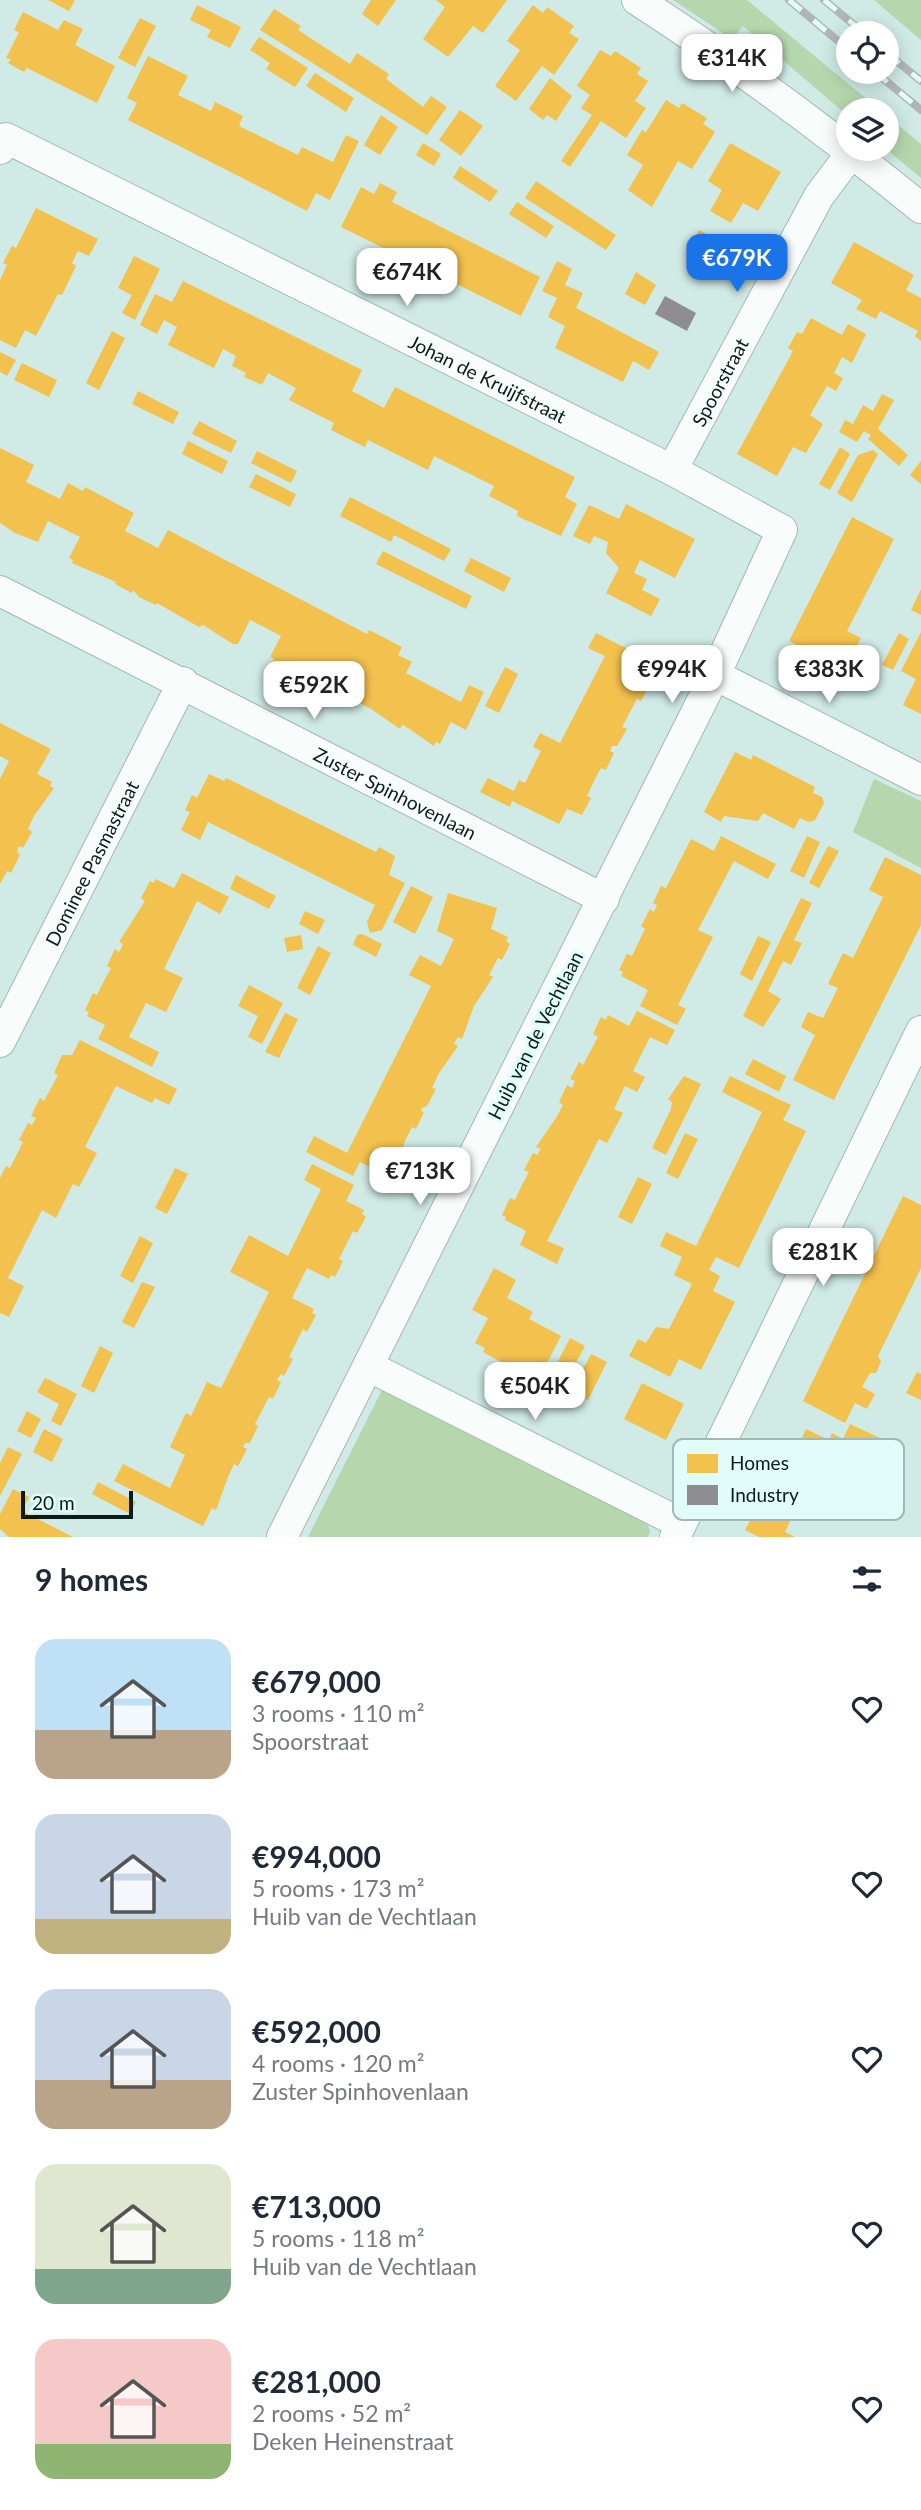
<!DOCTYPE html>
<meta charset="utf-8">
<style>
body{margin:0;font-family:Lato,sans-serif;background:#f6f6f7;color:#1f2937;height:100vh;display:flex;flex-direction:column;font-size:26px;white-space:nowrap}
*{box-sizing:border-box;margin:0}
p{font-size:23px;color:#747a83}
.icon{flex:none;width:38px;height:38px;fill:none;stroke:currentColor;stroke-width:2;stroke-linecap:round;stroke-linejoin:round}
.map{position:relative;height:1537px;overflow:hidden}
.details{display:flex;flex-direction:column;background:#fff;flex:1}
.details>*{flex:none}
.tools{position:absolute;left:836px;top:21px;display:grid;gap:14px}
.tools a{display:grid;place-items:center;width:63px;height:63px;border-radius:50%;background:#fff;box-shadow:0 4px 18px #0003;font-size:35px}
.scale{position:absolute;left:21px;bottom:18px;width:112px;box-sizing:border-box;padding-left:7px;border:4px solid #0a1b19;border-top:0;font-size:19px;line-height:24px;white-space:nowrap;color:#0a1b19;-webkit-text-stroke:5px #e2fdf9;paint-order:stroke}
.price{position:absolute;translate:-50% -60px;padding:0 16px;border-radius:14px;background:#fff;color:#222;font-size:23px;line-height:46px;filter:drop-shadow(0 2px 4px #0008)}
.price::after{content:'';position:absolute;left:50%;top:42px;width:21px;height:16px;margin-left:-10px;background:inherit;clip-path:polygon(0 0,100% 0,50% 100%)}
.price.on{background:#1a73e8;color:#fff}
ul{padding:0;list-style:none}
li{display:flex;align-items:center;gap:21px;height:175px;padding:0 35px}
li span{display:grid;place-items:center;flex:none;width:196px;height:140px;border-radius:21px;color:#555}
li>.icon{margin-inline-start:auto}
span .icon{width:84px;height:84px;fill:#fffc;stroke-width:1}
li b{font-size:30px}
h2{display:flex;justify-content:space-between;align-items:center;height:84px;padding:0 35px;font-size:30px}
.map>svg:first-child{display:block}
</style>
<div class="map">
<svg width="921" height="1537" viewBox="0 0 921 1537">
<rect width="100%" height="100%" fill="#d0eae6"/>
<g fill="#b6d7ae">
<polygon points="673,0 747,0 880,110 849,110 849,117 743,26 732,39"/>
<polygon points="874,0 921,0 921,40"/>
<polygon points="887,116 921,144 921,178 886,149"/>
<polygon points="874,779 921,801 921,868 853,832"/>
<polygon points="382,1390 409,1390 646,1519 650,1532 648,1537 308,1537"/>
</g>
<g fill="#f2c14e">
<polygon points="48,0 75,0 69,11"/>
<polygon points="371,0 396,0 378,26 362,14"/>
<polygon points="436,0 507,0 483,33 473,26 448,57 423,39 445,7"/>
<polygon points="197,5 241,27 230,48 207,37 211,30 190,20"/>
<polygon points="533,5 543,13 547,7 574,26 569,33 579,39 554,75 542,66 516,101 495,86 520,50 507,41"/>
<polygon points="274,9 301,26 298,30 350,64 357,53 389,74 386,79 423,107 431,96 447,107 427,135 260,30"/>
<polygon points="23,12 58,30 64,20 83,29 75,45 115,66 97,103 27,68 24,72 8,63 11,59 6,58 19,32 14,30"/>
<polygon points="140,18 156,26 135,67 118,58"/>
<polygon points="259,37 308,68 295,87 266,69 270,63 250,50"/>
<polygon points="600,50 611,56 615,51 641,68 637,74 648,81 635,101 646,108 626,138 601,121 570,167 561,161 592,115 581,108 590,95 577,86"/>
<polygon points="148,56 188,76 178,95 211,111 215,102 243,116 239,126 298,155 302,147 333,162 346,135 359,141 330,200 316,193 307,211 128,120 137,103 127,98"/>
<polygon points="315,73 354,98 346,112 306,86"/>
<polygon points="550,78 572,96 556,121 547,115 543,120 529,109"/>
<polygon points="666,100 679,108 682,103 707,118 703,124 715,132 692,169 678,161 652,207 628,190 643,165 627,155 642,130 646,132"/>
<polygon points="460,110 483,126 461,156 439,140"/>
<polygon points="381,115 398,127 380,155 364,145"/>
<polygon points="423,143 441,154 434,166 416,155"/>
<polygon points="730,143 781,172 758,211 743,203 731,223 710,211 722,190 708,181"/>
<polygon points="460,166 498,191 490,202 453,178"/>
<polygon points="536,181 616,235 606,250 525,198"/>
<polygon points="380,183 397,192 392,202 540,277 521,316 341,227 361,187 374,194"/>
<polygon points="517,202 554,226 546,238 509,214"/>
<polygon points="36,208 98,239 89,256 78,251 72,263 76,266 62,295 58,294 36,336 25,330 16,348 0,340 0,280 7,265 3,263 12,246 16,248"/>
<polygon points="699,230 719,241 710,256 700,250 698,257 692,253 695,247 691,245"/>
<polygon points="854,242 914,275 906,290 921,298 921,341 915,336 918,331 880,311 876,319 856,309 862,300 831,283"/>
<polygon points="134,256 160,269 135,320 122,313 132,295 118,288"/>
<polygon points="557,261 572,269 565,285 583,293 576,308 659,352 649,370 633,361 623,382 555,348 565,326 548,317 557,298 542,291"/>
<polygon points="636,272 656,285 645,305 625,294"/>
<polygon points="183,281 362,370 352,391 384,408 395,387 575,477 565,497 577,504 561,536 517,516 518,511 489,496 494,486 434,456 428,470 368,440 365,447 331,430 334,423 289,400 296,388 268,373 262,385 244,377 246,373 232,366 236,356 223,349 214,368 168,345 177,327 164,320 157,334 140,325 155,294 172,302"/>
<polygon points="811,318 842,335 848,324 866,334 852,363 842,357 834,373 843,378 836,391 827,386 810,415 823,424 806,453 793,447 777,476 737,454 793,351 788,348 797,332 802,334"/>
<polygon points="112,331 125,338 99,390 86,383"/>
<polygon points="0,352 16,360 7,376 0,372"/>
<polygon points="22,363 57,380 49,397 14,380"/>
<polygon points="138,391 179,412 173,424 132,404"/>
<polygon points="882,394 894,400 878,429 908,455 899,466 868,439 871,435 864,431 857,442 839,432 845,420 853,424 863,405 873,411"/>
<polygon points="199,421 237,441 231,453 192,434"/>
<polygon points="188,441 228,461 222,474 182,454"/>
<polygon points="840,447 850,454 830,490 819,484"/>
<polygon points="0,448 34,465 26,482 60,499 68,483 83,491 85,487 134,513 125,531 158,548 168,530 367,634 369,630 402,647 398,655 412,662 406,673 461,702 469,685 484,692 466,730 451,722 440,744 436,742 434,746 405,726 402,725 400,729 371,709 358,702 356,707 339,698 342,694 335,690 333,694 316,686 318,682 304,674 291,668 289,672 272,663 274,659 270,657 281,636 266,628 250,620 238,644 233,644 203,625 199,627 157,603 156,605 139,597 133,590 132,593 115,584 116,582 72,563 73,560 69,558 80,537 48,521 38,542 15,533 0,523"/>
<polygon points="873,450 878,454 852,502 837,493 858,455"/>
<polygon points="257,451 297,471 291,483 251,463"/>
<polygon points="921,461 921,484 910,475"/>
<polygon points="256,474 296,494 290,507 249,487"/>
<polygon points="350,497 451,549 444,561 394,535 391,542 340,516"/>
<polygon points="626,504 695,539 675,578 640,560 634,573 647,579 642,590 660,599 651,616 606,593 619,568 606,553 608,542 594,536 590,544 573,536 589,505 619,519"/>
<polygon points="852,517 894,539 847,631 861,638 835,687 795,666 804,649 789,641"/>
<polygon points="383,551 472,596 466,609 376,564"/>
<polygon points="471,558 511,578 504,592 464,571"/>
<polygon points="921,589 921,615 911,610"/>
<polygon points="921,632 921,714 903,705 916,679 901,671"/>
<polygon points="596,633 632,651 624,666 648,678 646,682 650,684 641,701 637,699 622,727 627,729 617,746 612,746 610,751 614,753 606,770 601,768 595,779 587,796 591,798 582,815 567,809 559,824 512,801 510,807 480,792 488,778 514,791 519,780 525,783 541,751 533,747 540,733 560,743 605,656 588,648"/>
<polygon points="899,633 909,639 893,670 882,665"/>
<polygon points="505,667 518,674 499,713 485,706"/>
<polygon points="0,723 51,749 37,774 52,782 50,786 54,788 34,816 28,829 32,832 23,848 19,846 17,851 20,855 11,873 7,871 0,884 0,779 9,761 0,756"/>
<polygon points="735,752 751,760 753,755 815,787 813,793 822,797 824,803 815,820 809,822 800,818 794,829 763,813 758,821 724,816 721,822 704,812"/>
<polygon points="209,774 224,781 226,778 376,852 379,847 395,856 389,875 405,883 382,930 370,933 367,922 375,905 307,871 208,822 200,840 181,830 190,812 185,810 192,795 197,798"/>
<polygon points="721,836 776,864 768,879 734,861 698,930 713,937 678,1005 686,1009 677,1025 640,1006 648,990 621,976 623,972 619,970 627,954 632,956 645,929 641,926 650,909 654,912 657,905 653,903 661,886 666,888 691,839 714,851"/>
<polygon points="807,836 820,842 804,878 790,871"/>
<polygon points="828,846 839,851 819,888 809,883"/>
<polygon points="885,857 921,875 921,925 834,1100 793,1080 815,1035 801,1027 808,1012 823,1018 838,988 828,984 843,953 853,958 883,897 869,890"/>
<polygon points="182,873 229,897 220,914 197,901 164,969 183,978 166,1012 146,1003 129,1037 159,1052 152,1067 98,1039 105,1025 87,1016 89,1012 85,1010 93,993 97,995 104,981 111,968 107,966 115,949 119,952 121,949 123,944 119,942 145,901 141,898 150,881 154,883 155,879 174,888"/>
<polygon points="236,875 276,896 269,909 230,889"/>
<polygon points="411,886 433,897 415,934 393,922"/>
<polygon points="448,893 497,908 491,929 508,937 506,941 510,944 502,960 498,958 489,975 493,977 474,1006 462,1039 458,1037 456,1040 454,1044 458,1046 439,1073 432,1088 436,1089 427,1106 422,1108 421,1111 424,1112 416,1129 412,1127 405,1141 394,1173 390,1171 388,1176 360,1162 353,1176 306,1152 314,1136 347,1153 431,986 409,975 420,955 441,966 454,939 437,931"/>
<polygon points="801,898 812,903 794,940 802,943 791,965 783,961 768,991 781,999 763,1027 743,1016"/>
<polygon points="305,911 325,920 318,934 299,924"/>
<polygon points="362,934 382,944 376,957 353,945 357,935"/>
<polygon points="301,935 303,949 287,952 284,938"/>
<polygon points="758,936 771,942 752,981 740,974"/>
<polygon points="318,946 331,953 310,995 297,988"/>
<polygon points="249,985 283,1003 262,1044 248,1037 258,1016 238,1006"/>
<polygon points="637,1011 675,1030 667,1045 650,1037 633,1071 645,1077 637,1092 625,1086 614,1109 623,1113 607,1143 599,1139 547,1241 564,1248 557,1264 520,1245 526,1231 505,1220 506,1217 502,1215 510,1198 515,1200 522,1185 529,1172 524,1170 533,1153 537,1155 541,1149 536,1147 556,1118 563,1105 559,1102 567,1085 572,1088 575,1081 570,1079 579,1062 583,1065 598,1037 593,1034 601,1017 606,1020 608,1015 629,1026"/>
<polygon points="285,1013 298,1019 279,1058 265,1052"/>
<polygon points="80,1040 177,1089 169,1105 155,1098 152,1103 116,1086 85,1147 97,1153 79,1187 73,1184 56,1218 42,1210 8,1278 24,1286 9,1317 0,1313 0,1178 6,1166 10,1168 23,1142 19,1140 28,1123 32,1125 36,1118 31,1116 40,1098 44,1101 58,1075 54,1073 62,1055 72,1055"/>
<polygon points="753,1059 786,1076 779,1092 745,1074"/>
<polygon points="684,1076 701,1084 666,1155 652,1148 671,1109 672,1102 668,1099"/>
<polygon points="730,1076 791,1105 783,1120 806,1131 739,1268 716,1257 709,1270 720,1276 713,1291 735,1302 701,1370 679,1359 670,1377 629,1356 638,1339 646,1343 656,1327 669,1329 692,1284 674,1275 682,1257 660,1246 666,1232 696,1246 762,1112 722,1092"/>
<polygon points="685,1133 698,1139 678,1179 666,1173"/>
<polygon points="312,1164 354,1185 346,1201 364,1210 362,1214 366,1217 357,1233 353,1231 339,1259 343,1261 335,1277 331,1275 329,1279 307,1268 292,1298 314,1309 312,1313 316,1315 307,1332 303,1329 289,1357 293,1359 284,1376 281,1374 277,1380 281,1382 273,1399 269,1397 255,1424 258,1426 250,1443 245,1443 243,1447 247,1449 238,1466 234,1464 228,1477 216,1510 212,1508 203,1526 114,1481 123,1464 170,1488 185,1455 170,1447 183,1419 186,1413 191,1416 207,1382 221,1388 269,1292 230,1272 249,1235 288,1256 321,1189 304,1180"/>
<polygon points="175,1168 188,1174 167,1214 155,1208"/>
<polygon points="638,1177 652,1184 632,1224 618,1217"/>
<polygon points="903,1196 921,1205 921,1268 878,1356 881,1361 876,1373 870,1373 862,1387 875,1394 867,1409 855,1403 845,1423 803,1401"/>
<polygon points="140,1236 153,1243 133,1283 120,1276"/>
<polygon points="494,1268 516,1280 507,1298 533,1312 529,1319 561,1336 540,1377 528,1371 527,1374 505,1364 483,1352 485,1348 475,1343 488,1318 472,1310"/>
<polygon points="142,1282 155,1287 134,1328 122,1322"/>
<polygon points="570,1338 585,1346 568,1377 554,1369"/>
<polygon points="100,1346 113,1353 94,1393 81,1386"/>
<polygon points="591,1354 607,1362 588,1400 571,1392"/>
<polygon points="917,1372 921,1374 921,1400 906,1393"/>
<polygon points="45,1378 77,1394 61,1426 51,1421 59,1404 37,1392"/>
<polygon points="642,1383 684,1404 666,1440 624,1419"/>
<polygon points="27,1411 41,1419 31,1438 17,1431"/>
<polygon points="850,1424 897,1446 889,1461 877,1456 871,1469 826,1448 785,1532 795,1537 759,1537 745,1530 755,1511 749,1509 784,1439 798,1446 806,1429 829,1440 832,1433 843,1439"/>
<polygon points="44,1429 63,1439 52,1462 33,1452"/>
<polygon points="8,1447 22,1454 0,1496 0,1463"/>
<polygon points="98,1482 136,1502 130,1514 92,1494"/>
<polygon points="13,1489 29,1497 22,1511 73,1537 9,1537 0,1529 0,1514"/>
</g>
<polygon fill="#8d8d92" points="665,296 696,313 687,331 655,314"/>
<g fill="none" stroke-linecap="round" stroke-linejoin="round">
<g stroke="#a3b8b5" stroke-width="32">
<g id="minor">
<path d="M637,0C736,64 830,134 921,208"/>
<path id="s1" d="M0,149L6,138L672,470L782,530L715,675L282,1537"/>
<path id="s2" d="M672,470L819,196L852,152"/>
<path id="s3" d="M0,591L604,899"/>
<polyline points="715,675 921,780"/>
<path id="s4" d="M0,1042L183,682"/>
<polyline points="368,1366 680,1523"/>
<polyline points="675,1537 921,1031"/>
</g>
</g>
<use href="#minor" stroke="#f8fcfb" stroke-width="30"/>
<g stroke="#b0b6b6" stroke-width="8">
<g id="rail">
<polyline points="789,0 849,50"/>
<polyline points="824,0 864,33"/>
<polyline points="887,53 921,81"/>
<polyline points="875,72 921,110"/>
</g>
</g>
<use href="#rail" stroke="#e2fdf9" stroke-width="5" stroke-dasharray="16" stroke-linecap="butt"/>
</g>
<g text-anchor="middle" dominant-baseline="central" stroke-width="7" stroke-linejoin="round" paint-order="stroke">
<g font-size="19" fill="#0a1b19" stroke="#e2fdf9">
<text stroke="none"><textPath href="#s1" startOffset="551">Johan de Kruijfstraat</textPath></text>
<text stroke="none"><textPath href="#s2" startOffset="100">Spoorstraat</textPath></text>
<text stroke="none"><textPath href="#s3" startOffset="444">Zuster Spinhovenlaan</textPath></text>
<text stroke="none"><textPath href="#s4" startOffset="201">Dominee Pasmastraat</textPath></text>
<text transform="translate(535 1035) rotate(-63)">Huib van de Vechtlaan</text>
</g>
</g>
<rect x="673" y="1439" width="231" height="81" rx="10" fill="#e2fdf9" stroke="#a1b9b6" stroke-width="2"/>
<rect x="687" y="1454" width="31" height="19" fill="#f2c14e"/>
<rect x="687" y="1485" width="31" height="20" fill="#8d8d92"/>
<g font-size="19" fill="#0a1b19">
<text x="730" y="1470">Homes</text>
<text x="730" y="1502">Industry</text>
</g>
</svg>
<div class="tools">
<a><svg class="icon" aria-label="locate" viewBox="0 0 24 24"><circle cx="12" cy="12" r="6"/><path d="M12 2v4M12 18v4M2 12h4M18 12h4"/></svg></a>
<a><svg class="icon" aria-label="layers" viewBox="0 0 24 24"><path d="M12 4l9 5-9 5-9-5zM3 14l9 5 9-5"/></svg></a>
</div>
<div class="scale">20 m</div>
<b class="price" style="left:732px;top:94px">€314K</b>
<b class="price on" style="left:737px;top:294px">€679K</b>
<b class="price" style="left:407px;top:308px">€674K</b>
<b class="price" style="left:672px;top:705px">€994K</b>
<b class="price" style="left:829px;top:705px">€383K</b>
<b class="price" style="left:314px;top:721px">€592K</b>
<b class="price" style="left:420px;top:1207px">€713K</b>
<b class="price" style="left:823px;top:1288px">€281K</b>
<b class="price" style="left:535px;top:1422px">€504K</b>
</div>
<section class="details">
<h2>9 homes<svg class="icon" aria-label="filters" viewBox="0 0 24 24"><path d="M4 7h16M4 17h16"/><circle cx="9" cy="7" r="2"/><circle cx="15" cy="17" r="2"/></svg></h2>
<ul>
<li><span style="background:linear-gradient(#bfe0f5 65%,#b9a48a 0)"><svg class="icon" aria-label="home" viewBox="0 0 24 24"><path d="M3 11l9-7 9 7M6 9v11h12V9"/></svg></span><div><b>€679,000</b><p>3 rooms · 110 m²</p><p>Spoorstraat</p></div><svg class="icon" aria-label="heart" viewBox="0 0 24 24"><path d="M12 20l-8-8c-3-5 5-10 8-4 3-6 11-1 8 4z"/></svg></li>
<li><span style="background:linear-gradient(#c9d6e8 75%,#c2b280 0)"><svg class="icon" aria-label="home" viewBox="0 0 24 24"><path d="M3 11l9-7 9 7M6 9v11h12V9"/></svg></span><div><b>€994,000</b><p>5 rooms · 173 m²</p><p>Huib van de Vechtlaan</p></div><svg class="icon" aria-label="heart" viewBox="0 0 24 24"><path d="M12 20l-8-8c-3-5 5-10 8-4 3-6 11-1 8 4z"/></svg></li>
<li><span style="background:linear-gradient(#c9d6e8 65%,#b9a48a 0)"><svg class="icon" aria-label="home" viewBox="0 0 24 24"><path d="M3 11l9-7 9 7M6 9v11h12V9"/></svg></span><div><b>€592,000</b><p>4 rooms · 120 m²</p><p>Zuster Spinhovenlaan</p></div><svg class="icon" aria-label="heart" viewBox="0 0 24 24"><path d="M12 20l-8-8c-3-5 5-10 8-4 3-6 11-1 8 4z"/></svg></li>
<li><span style="background:linear-gradient(#dfe7d0 75%,#7fa58c 0)"><svg class="icon" aria-label="home" viewBox="0 0 24 24"><path d="M3 11l9-7 9 7M6 9v11h12V9"/></svg></span><div><b>€713,000</b><p>5 rooms · 118 m²</p><p>Huib van de Vechtlaan</p></div><svg class="icon" aria-label="heart" viewBox="0 0 24 24"><path d="M12 20l-8-8c-3-5 5-10 8-4 3-6 11-1 8 4z"/></svg></li>
<li><span style="background:linear-gradient(#f6c9c9 75%,#8fb573 0)"><svg class="icon" aria-label="home" viewBox="0 0 24 24"><path d="M3 11l9-7 9 7M6 9v11h12V9"/></svg></span><div><b>€281,000</b><p>2 rooms · 52 m²</p><p>Deken Heinenstraat</p></div><svg class="icon" aria-label="heart" viewBox="0 0 24 24"><path d="M12 20l-8-8c-3-5 5-10 8-4 3-6 11-1 8 4z"/></svg></li>
</ul>
</section>
